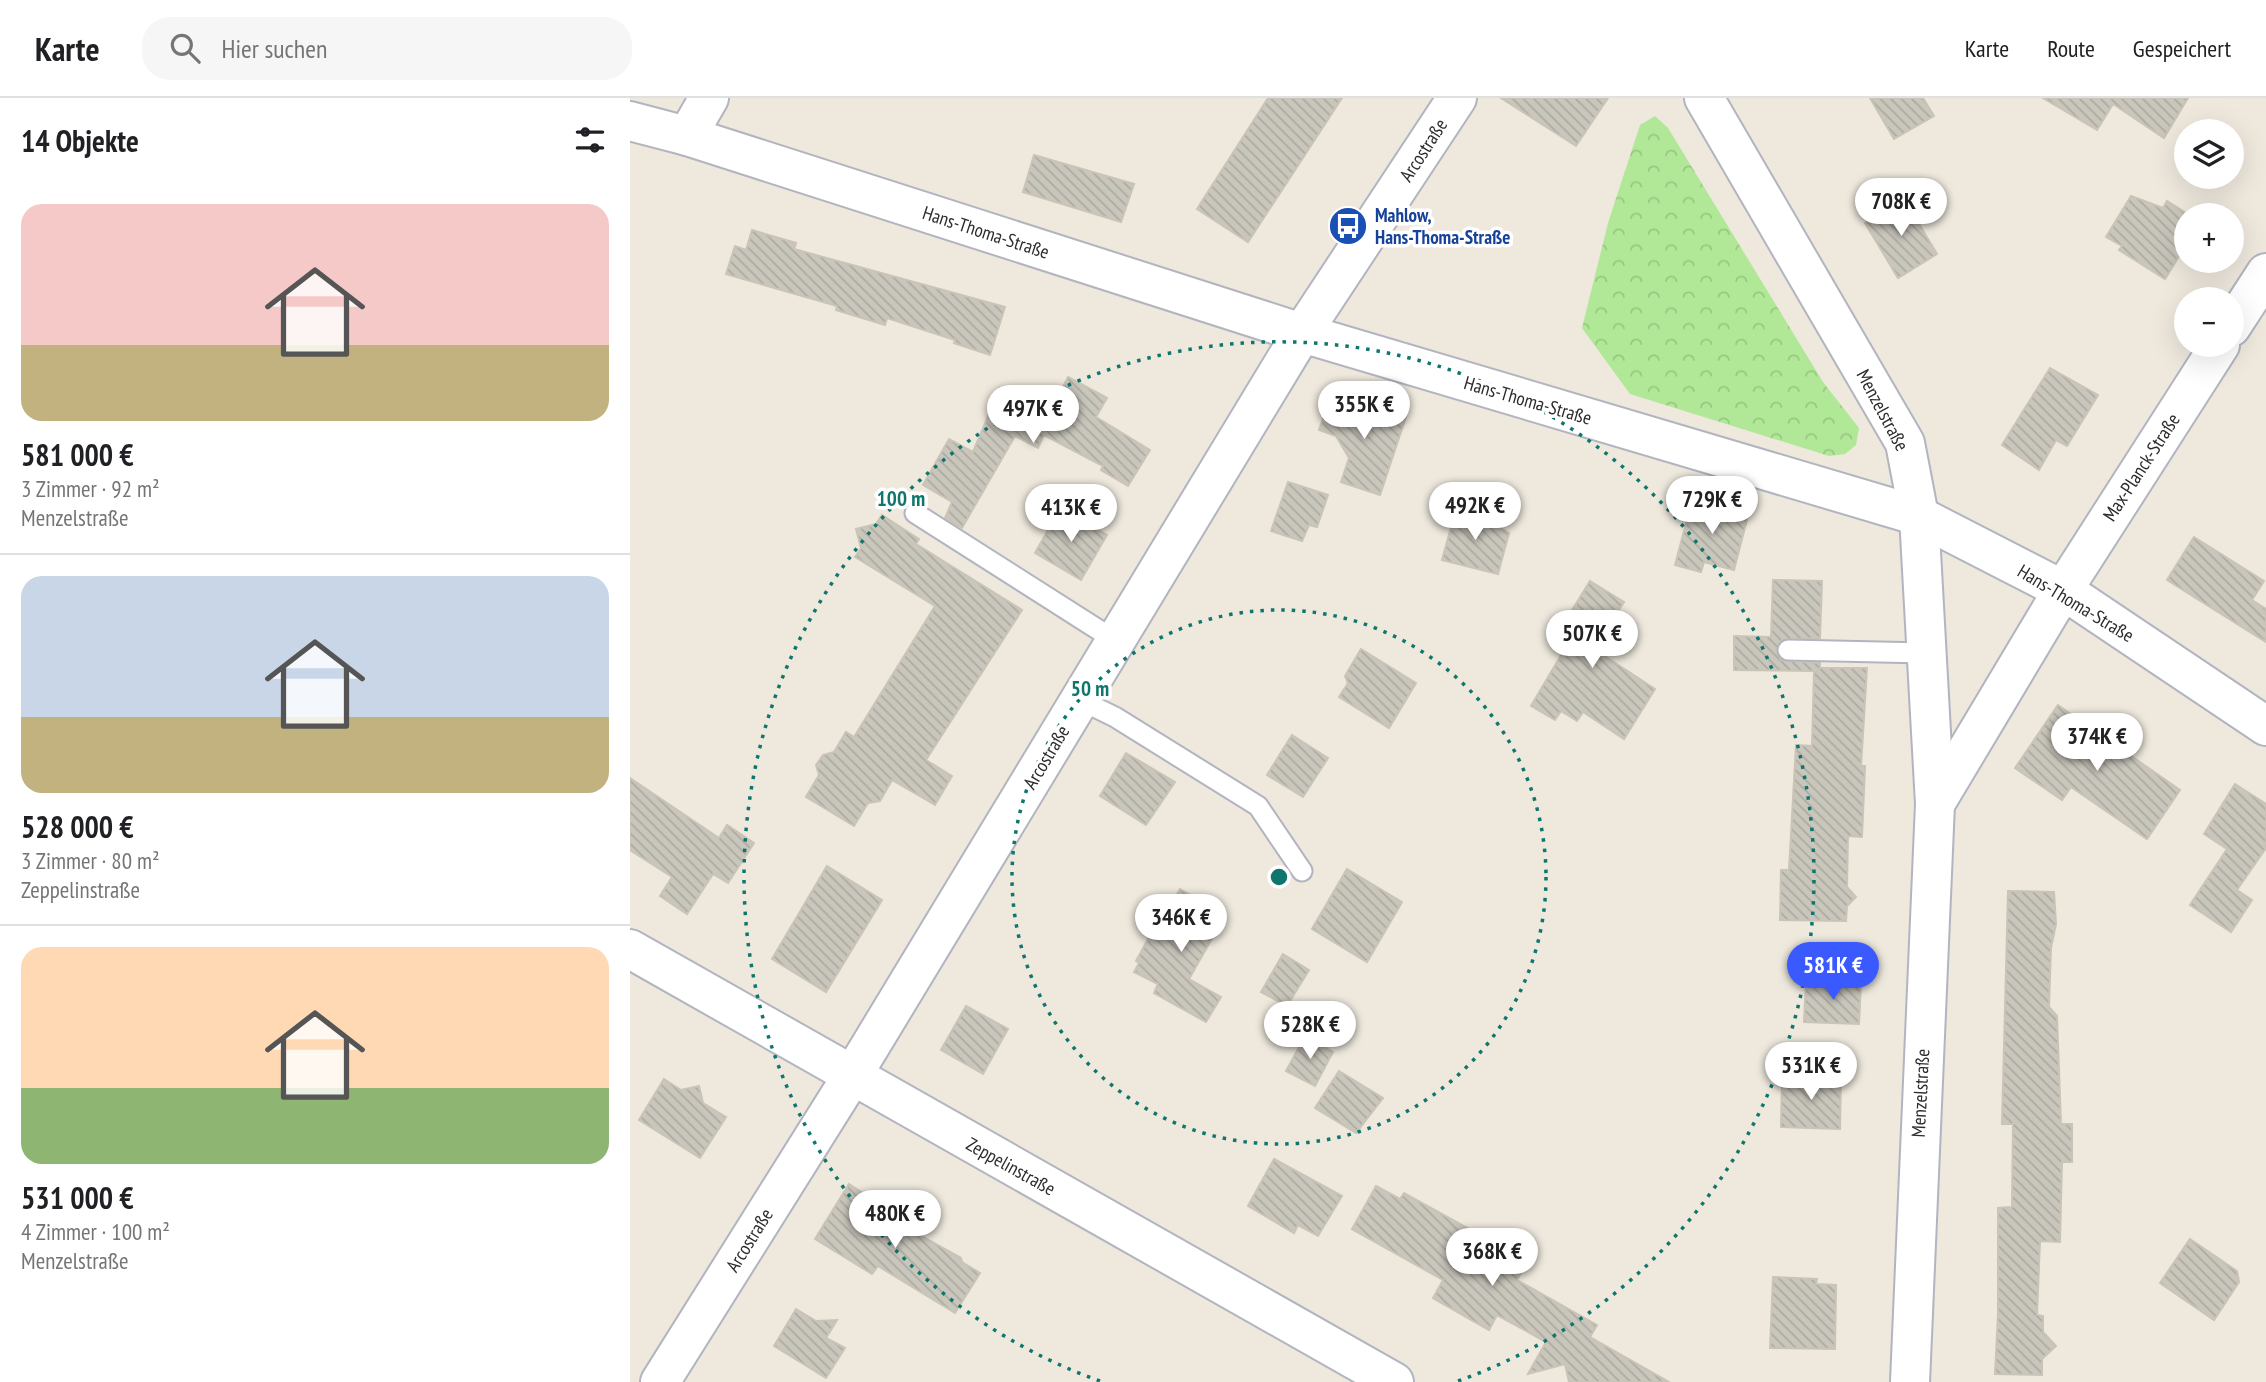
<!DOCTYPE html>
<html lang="de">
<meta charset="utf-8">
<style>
body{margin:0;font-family:"PT Sans Narrow",sans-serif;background:#f6f6f6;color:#202124;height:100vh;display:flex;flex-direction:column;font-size:26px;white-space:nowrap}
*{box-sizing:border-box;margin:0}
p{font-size:23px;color:#757577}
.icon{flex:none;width:38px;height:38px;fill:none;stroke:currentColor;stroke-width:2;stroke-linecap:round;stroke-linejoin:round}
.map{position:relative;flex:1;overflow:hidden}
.side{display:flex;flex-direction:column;background:#fff;width:630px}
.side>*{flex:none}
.controls{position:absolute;left:1544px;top:21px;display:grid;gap:14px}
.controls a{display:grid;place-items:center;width:70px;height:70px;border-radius:50%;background:#fff;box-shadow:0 7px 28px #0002;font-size:35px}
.price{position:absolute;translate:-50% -60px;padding:0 16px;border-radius:24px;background:#fff;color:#222;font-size:23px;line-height:46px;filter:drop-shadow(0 2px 4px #0008)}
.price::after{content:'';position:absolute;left:50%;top:42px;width:21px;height:16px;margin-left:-10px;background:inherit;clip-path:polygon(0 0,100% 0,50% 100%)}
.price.active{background:#3a59ff;color:#fff}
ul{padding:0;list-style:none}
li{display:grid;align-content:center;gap:14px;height:371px;padding:0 21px}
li+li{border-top:2px solid #e0e0e0}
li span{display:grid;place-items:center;height:217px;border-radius:21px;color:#555}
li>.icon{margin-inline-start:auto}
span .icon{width:126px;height:126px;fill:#fffc;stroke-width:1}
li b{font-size:30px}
h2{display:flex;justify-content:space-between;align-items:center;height:84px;padding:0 21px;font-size:30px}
header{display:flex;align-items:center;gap:42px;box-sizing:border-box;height:98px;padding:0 35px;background:#fff;border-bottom:2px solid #e0e0e0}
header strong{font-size:33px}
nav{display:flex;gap:38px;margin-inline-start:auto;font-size:24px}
.search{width:490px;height:63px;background:#f6f6f6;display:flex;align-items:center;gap:18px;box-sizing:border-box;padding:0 24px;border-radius:28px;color:#757577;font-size:26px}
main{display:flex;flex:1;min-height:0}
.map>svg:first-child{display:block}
</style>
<header>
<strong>Karte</strong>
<div class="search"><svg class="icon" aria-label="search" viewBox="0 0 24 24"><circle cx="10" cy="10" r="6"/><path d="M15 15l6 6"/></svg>Hier suchen</div>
<nav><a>Karte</a><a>Route</a><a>Gespeichert</a></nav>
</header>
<main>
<section class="side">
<h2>14 Objekte<svg class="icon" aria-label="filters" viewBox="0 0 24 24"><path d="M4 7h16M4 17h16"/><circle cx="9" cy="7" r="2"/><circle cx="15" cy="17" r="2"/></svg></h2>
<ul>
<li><span style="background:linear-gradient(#f6c9c9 65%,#c2b280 0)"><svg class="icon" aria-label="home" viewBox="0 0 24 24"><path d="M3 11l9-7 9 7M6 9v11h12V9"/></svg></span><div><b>581 000 €</b><p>3 Zimmer · 92 m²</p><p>Menzelstraße</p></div></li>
<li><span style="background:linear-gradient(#c9d6e8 65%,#c2b280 0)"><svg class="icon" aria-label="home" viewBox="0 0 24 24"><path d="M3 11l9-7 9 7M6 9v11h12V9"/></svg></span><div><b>528 000 €</b><p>3 Zimmer · 80 m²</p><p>Zeppelinstraße</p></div></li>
<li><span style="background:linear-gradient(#ffd9b3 65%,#8fb573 0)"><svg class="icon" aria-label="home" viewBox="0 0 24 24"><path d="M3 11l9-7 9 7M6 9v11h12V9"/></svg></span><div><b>531 000 €</b><p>4 Zimmer · 100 m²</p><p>Menzelstraße</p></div></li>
</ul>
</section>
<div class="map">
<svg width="1636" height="1284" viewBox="0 0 1636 1284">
<defs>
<pattern id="park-crowns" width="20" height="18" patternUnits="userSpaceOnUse" patternTransform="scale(1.75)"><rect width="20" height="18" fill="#b0e897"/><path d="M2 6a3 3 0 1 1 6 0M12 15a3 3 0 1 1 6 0" fill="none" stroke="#98c782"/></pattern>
<pattern id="building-back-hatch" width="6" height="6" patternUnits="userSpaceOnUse" patternTransform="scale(1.75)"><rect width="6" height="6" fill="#c9c6bc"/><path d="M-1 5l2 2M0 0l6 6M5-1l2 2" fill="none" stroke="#adaaa2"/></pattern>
</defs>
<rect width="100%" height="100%" fill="#eee8dd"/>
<polygon fill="url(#park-crowns)" points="1025,18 1038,30 1193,284 1229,330 1226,347 1215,356 1199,358 1000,296 952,230 978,125 1010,27"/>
<g fill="url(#building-back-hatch)" stroke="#cac4b7" stroke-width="2">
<polygon points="638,0 712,0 618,144 567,111"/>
<polygon points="871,0 978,0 946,48"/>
<polygon points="1240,0 1293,0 1304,18 1264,41"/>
<polygon points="1413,0 1558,0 1534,40 1483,6 1467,32"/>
<polygon points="404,57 504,86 491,124 393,94"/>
<polygon points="1501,98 1533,110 1537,103 1556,115 1556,147 1535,181 1489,152 1492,148 1476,139"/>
<polygon points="1274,101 1307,156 1268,180 1235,125"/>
<polygon points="122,132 166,145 164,151 375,209 360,257 324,245 325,242 257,220 255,227 206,212 207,208 96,176 105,148 116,152"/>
<polygon points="1420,270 1468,297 1437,348 1426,342 1409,372 1372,347"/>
<polygon points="438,279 477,300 466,319 520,352 498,388 471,372 473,368 414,337 408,350 385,338 332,430 315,420 322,404 293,387 319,341 343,354 370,290 419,316"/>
<polygon points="701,298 729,308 730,304 776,319 750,397 711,384 719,360 706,338 689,332"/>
<polygon points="658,384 698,397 687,429 679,427 672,443 641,433"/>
<polygon points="1063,399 1119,414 1104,472 1074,464 1071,474 1045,467"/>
<polygon points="828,404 879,435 868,476 812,462"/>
<polygon points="430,411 477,437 451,482 405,455"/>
<polygon points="252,417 289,441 286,446 392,512 296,662 322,678 305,707 262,682 250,703 238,705 224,728 176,699 189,677 186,667 193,657 204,654 216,634 224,639 305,508 225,459 231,450 226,431 246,426"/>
<polygon points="1564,439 1634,483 1622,502 1636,511 1636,544 1537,482"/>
<polygon points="1143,482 1192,483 1190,540 1152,542 1146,552 1151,562 1190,565 1190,570 1237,570 1231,668 1235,668 1232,739 1218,738 1217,789 1226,799 1217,808 1216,823 1150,822 1151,772 1159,772 1166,647 1182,648 1184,573 1104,572 1104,538 1141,539"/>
<polygon points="960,483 994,504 964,551 1025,591 994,641 953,614 947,623 931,613 925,622 901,608 937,547 925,540"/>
<polygon points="731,551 786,585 759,630 709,599 718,585 715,578"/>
<polygon points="1428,607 1550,692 1517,741 1441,689 1432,702 1385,670"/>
<polygon points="662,637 698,660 673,699 637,677"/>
<polygon points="496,655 545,684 516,727 470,698"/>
<polygon points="0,680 89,740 97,727 124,745 98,785 83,776 57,816 30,798 42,779 0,752"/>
<polygon points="1605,686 1636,706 1636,750 1607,792 1622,802 1601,834 1560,807 1597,751 1574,736"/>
<polygon points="197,768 252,802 196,894 142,861"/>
<polygon points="717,771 772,804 737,864 682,831"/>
<polygon points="550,791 592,815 584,828 588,830 559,881 591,899 576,924 524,895 528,886 504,874 509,865 506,863 539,803 542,805"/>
<polygon points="1378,793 1424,794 1426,826 1421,850 1419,909 1427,918 1431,1026 1442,1026 1442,1064 1432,1064 1430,1144 1410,1143 1407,1217 1413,1218 1413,1234 1426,1248 1412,1261 1412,1277 1365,1276 1368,1216 1368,1110 1382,1109 1383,1026 1372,1026"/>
<polygon points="653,856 679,872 657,908 631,894"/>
<polygon points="1176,883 1231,884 1229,926 1174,924"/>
<polygon points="336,908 378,931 353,976 311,952"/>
<polygon points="675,938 703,954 685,988 656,973"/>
<polygon points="709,973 753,1000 726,1035 685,1010"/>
<polygon points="1152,977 1211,979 1210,1031 1151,1029"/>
<polygon points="34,981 51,992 69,988 73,1005 96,1019 70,1060 9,1022"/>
<polygon points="644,1061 712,1098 688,1138 668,1127 664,1135 618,1108"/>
<polygon points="219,1086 263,1114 259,1120 331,1160 332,1164 350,1175 325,1215 248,1168 242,1176 185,1141"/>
<polygon points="746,1088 770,1101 774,1095 861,1143 865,1157 892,1173 887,1182 967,1227 960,1239 1039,1284 939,1284 935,1266 898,1276 916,1244 867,1217 859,1232 803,1200 813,1182 722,1131"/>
<polygon points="1560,1141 1607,1173 1609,1184 1584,1222 1530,1185"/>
<polygon points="1143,1179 1187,1181 1186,1186 1206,1187 1205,1251 1140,1250"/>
<polygon points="166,1211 186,1223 207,1222 196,1240 215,1250 196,1280 144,1248"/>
</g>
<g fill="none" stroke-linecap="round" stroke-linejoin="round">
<g stroke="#b2b4c0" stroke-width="23">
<g id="lane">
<polyline points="285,415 486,543"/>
<polyline points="1158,552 1296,555"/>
<polyline points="450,602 485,619 628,708 672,773"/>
</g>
</g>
<g stroke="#b2b4c0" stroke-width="42">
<g id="street">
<polyline points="1074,0 1275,345 1289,418 1305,706 1280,1284"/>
<polyline points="0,23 57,38 672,235 1289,418 1433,492 1636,628"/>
<polyline points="57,38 79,0"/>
<polyline points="1601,229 1636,175"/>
<polyline points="1305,706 1433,492 1590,247"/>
<polyline points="0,851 764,1284"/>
<polyline points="30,1284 222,978 672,235 827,0"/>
</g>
</g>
<use href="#lane" stroke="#fff" stroke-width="19"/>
<use href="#street" stroke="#fff" stroke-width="38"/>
</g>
<g fill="none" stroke="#0f766e" stroke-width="3.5" stroke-dasharray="3.5 7">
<circle cx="649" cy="779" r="267"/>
<path d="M470 1283A535 535 0 1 1 828 1283"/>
</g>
<defs>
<g id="bus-disc" transform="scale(2.0125)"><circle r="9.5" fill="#1a4fb4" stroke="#fff"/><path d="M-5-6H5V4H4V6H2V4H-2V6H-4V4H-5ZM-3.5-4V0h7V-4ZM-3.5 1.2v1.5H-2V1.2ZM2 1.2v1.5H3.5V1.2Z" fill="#fff"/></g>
</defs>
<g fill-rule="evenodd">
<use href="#bus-disc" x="718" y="128"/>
</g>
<g text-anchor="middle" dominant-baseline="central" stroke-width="7" stroke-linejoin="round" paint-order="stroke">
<g font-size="19" fill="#2c2c2c" stroke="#fff">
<text transform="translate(793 52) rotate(-57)">Arcostraße</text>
<text transform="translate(356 134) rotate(18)">Hans-Thoma-Straße</text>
<text transform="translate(898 302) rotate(16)">Hans-Thoma-Straße</text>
<text transform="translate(1253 312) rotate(62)">Menzelstraße</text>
<text transform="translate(1511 369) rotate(-57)">Max-Planck-Straße</text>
<text transform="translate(1446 505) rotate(31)">Hans-Thoma-Straße</text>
<text transform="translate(416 659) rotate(-59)">Arcostraße</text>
<text transform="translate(1290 995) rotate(-87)">Menzelstraße</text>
<text transform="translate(381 1068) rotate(29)">Zeppelinstraße</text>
<text transform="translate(119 1142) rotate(-58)">Arcostraße</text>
</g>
<g font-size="19" font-weight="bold" fill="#164399" stroke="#fff" text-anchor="start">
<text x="745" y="117">Mahlow,<tspan x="745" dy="22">Hans-Thoma-Straße</tspan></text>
</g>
</g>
<circle cx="649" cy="779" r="10" fill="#0f766e" stroke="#fff" stroke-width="3.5"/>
<g font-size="21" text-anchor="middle" font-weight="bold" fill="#0f766e" stroke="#fff" stroke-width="7" stroke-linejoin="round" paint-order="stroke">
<text x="271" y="408">100 m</text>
<text x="460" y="598">50 m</text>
</g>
</svg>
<div class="controls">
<a><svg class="icon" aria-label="layers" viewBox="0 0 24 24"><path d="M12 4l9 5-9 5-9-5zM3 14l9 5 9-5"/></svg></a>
<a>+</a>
<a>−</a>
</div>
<b class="price" style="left:1271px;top:140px">708K €</b>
<b class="price" style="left:734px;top:343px">355K €</b>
<b class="price" style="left:403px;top:347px">497K €</b>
<b class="price" style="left:1082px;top:438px">729K €</b>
<b class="price" style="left:845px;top:444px">492K €</b>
<b class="price" style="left:441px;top:446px">413K €</b>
<b class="price" style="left:962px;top:572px">507K €</b>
<b class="price" style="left:1467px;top:675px">374K €</b>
<b class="price" style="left:551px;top:856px">346K €</b>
<b class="price active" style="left:1203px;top:904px">581K €</b>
<b class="price" style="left:680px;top:963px">528K €</b>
<b class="price" style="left:1181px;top:1004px">531K €</b>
<b class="price" style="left:265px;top:1152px">480K €</b>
<b class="price" style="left:862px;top:1190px">368K €</b>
</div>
</main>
